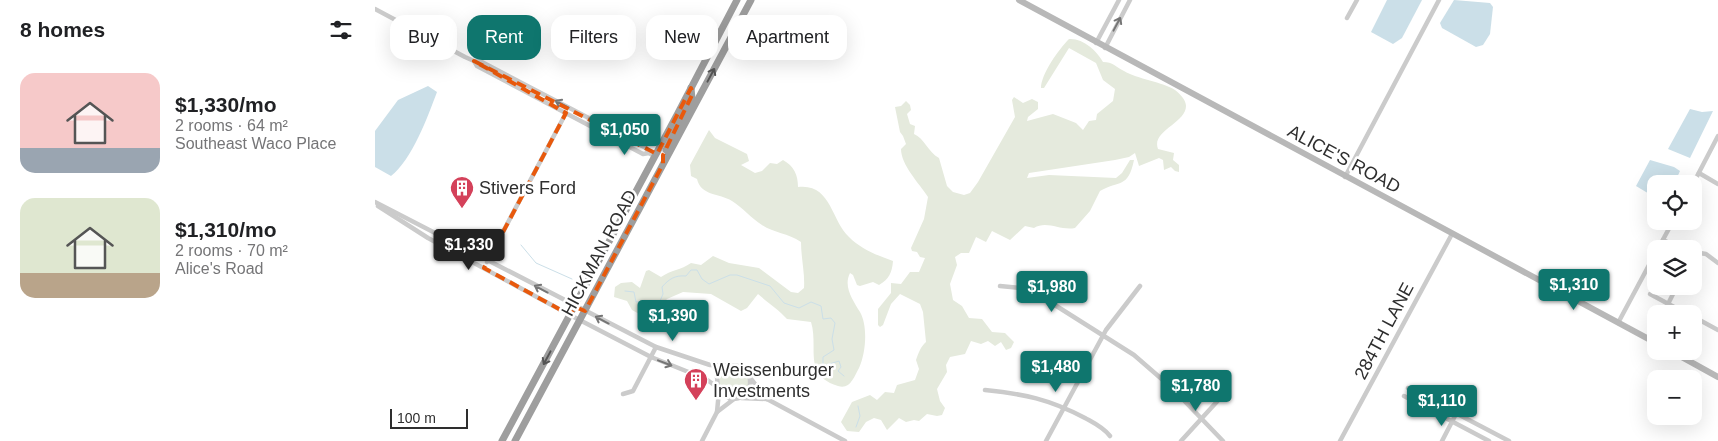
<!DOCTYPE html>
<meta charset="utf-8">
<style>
body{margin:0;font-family:Arial,sans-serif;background:#f2f2f2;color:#202124;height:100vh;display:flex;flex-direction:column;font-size:19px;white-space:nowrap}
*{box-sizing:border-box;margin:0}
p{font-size:16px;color:#757577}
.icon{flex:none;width:28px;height:28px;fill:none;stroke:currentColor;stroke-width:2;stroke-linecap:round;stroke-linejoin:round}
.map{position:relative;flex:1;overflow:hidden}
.sheet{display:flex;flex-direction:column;background:#fff;width:375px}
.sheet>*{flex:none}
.top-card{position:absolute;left:15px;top:15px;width:475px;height:45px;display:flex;gap:10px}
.controls{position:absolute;left:1272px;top:175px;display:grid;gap:10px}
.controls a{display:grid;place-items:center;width:55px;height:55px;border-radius:10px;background:#fff;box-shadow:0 5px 20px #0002;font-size:25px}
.scale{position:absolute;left:15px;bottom:12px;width:78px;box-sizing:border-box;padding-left:5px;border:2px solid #2e2e2e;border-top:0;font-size:14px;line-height:18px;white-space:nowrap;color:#2e2e2e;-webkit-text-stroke:4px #fff;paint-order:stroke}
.price{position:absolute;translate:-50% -42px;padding:0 11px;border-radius:5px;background:#0f766e;color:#fff;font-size:16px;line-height:32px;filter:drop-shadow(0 1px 2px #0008)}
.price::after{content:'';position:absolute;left:50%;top:30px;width:15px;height:11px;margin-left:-8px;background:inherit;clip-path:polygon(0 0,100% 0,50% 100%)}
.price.current{background:#222;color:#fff}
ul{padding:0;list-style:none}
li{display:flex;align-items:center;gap:15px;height:125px;padding:0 20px}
li span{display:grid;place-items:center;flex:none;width:140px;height:100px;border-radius:15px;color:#555}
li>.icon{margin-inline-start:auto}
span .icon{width:60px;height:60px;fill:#fffc;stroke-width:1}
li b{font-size:21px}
h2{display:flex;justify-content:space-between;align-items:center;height:60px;padding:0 20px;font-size:21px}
.chip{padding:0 18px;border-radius:15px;background:#fff;box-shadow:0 5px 20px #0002;font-size:18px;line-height:45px}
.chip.current{background:#0f766e;color:#fff}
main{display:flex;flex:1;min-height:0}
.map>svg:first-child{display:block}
</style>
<main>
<section class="sheet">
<h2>8 homes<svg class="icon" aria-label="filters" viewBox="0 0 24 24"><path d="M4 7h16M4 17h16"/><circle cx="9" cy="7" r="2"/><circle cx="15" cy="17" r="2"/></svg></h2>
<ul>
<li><span style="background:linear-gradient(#f6c9c9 75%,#9aa5b1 0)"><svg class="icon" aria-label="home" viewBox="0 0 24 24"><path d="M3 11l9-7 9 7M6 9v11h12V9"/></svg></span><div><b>$1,330/mo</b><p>2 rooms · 64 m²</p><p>Southeast Waco Place</p></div></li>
<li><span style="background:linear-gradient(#dfe7d0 75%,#b9a48a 0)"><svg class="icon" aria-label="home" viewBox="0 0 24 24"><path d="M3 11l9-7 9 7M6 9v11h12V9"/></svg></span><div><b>$1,310/mo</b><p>2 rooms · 70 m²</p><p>Alice's Road</p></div></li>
</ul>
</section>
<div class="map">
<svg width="1343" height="441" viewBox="0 0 1343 441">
<rect width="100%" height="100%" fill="#fff"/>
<g fill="#e5eadd">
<path d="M694,39C708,38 722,51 728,62C738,62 741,67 749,71C762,79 788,82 800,90C805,94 811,100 811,106C811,123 776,131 783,149L799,153L798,160L804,165V172L800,171L796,167L789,170L788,160L784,158L764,166L760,153L754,157L740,160L654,173L652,178L674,175L741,178L747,173L755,160H759C753,189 744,180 725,191L715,211L700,228C685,231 672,220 659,228L650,226L635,240L617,231L611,242L601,237L594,253H586L580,257L582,265L575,284L578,300L587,306L594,318L607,319L617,332L630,333L639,342L636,348L631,350L626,342L620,346L613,341L606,344L596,341L590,354L575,357L571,365L572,372L562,389L565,401L570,408L567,415L562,416L552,414L544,421L539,420L531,422L524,418L512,430L506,420L499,418L491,422L484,432L472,431L466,422L477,402L495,395L502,400L510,392L519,393L522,385L540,380L544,369L541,360C543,354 546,346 551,342L548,312L545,304L525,294L516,304L508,325L505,327L503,325V309L516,293V283L526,284L535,272H544L550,258L545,257L542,252L537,251L536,248L549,219L553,197C544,183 526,165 526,149L531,144L528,136L525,132L520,107L526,106L531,101L535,105L536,110L532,114L535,124L540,126L539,134C549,138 553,152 564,158L572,186L578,192L589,195L595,193L603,182L640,117L637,100L639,97L648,103L657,99L663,102V109L653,117L652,121L678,114L701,123L708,130L714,121L721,120L722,114L738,101L740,89L728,80L721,63L694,48L669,88H666C666,74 684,49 694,39Z"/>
<path d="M334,130L340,138L372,154L374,161L366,165L380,173L387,171L395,163L402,164L408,160C419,166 423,175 423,187C456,183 456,220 474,237C486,249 501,255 518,261C517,273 514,279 504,285L498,282L485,286L482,285L478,275L475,273C468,287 478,300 485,312C493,326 491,353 484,368C479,377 475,390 463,386C427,375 444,347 436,322L412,319C403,309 393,303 383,294L372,308L366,311L336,294L308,292L292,299L288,304V318L279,322L257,310L252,301L239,297L240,287L246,283L257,282L265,288L271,271L274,270L286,277C296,270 306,270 316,263L326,265L338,256L354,263L384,268L416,292L423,293L429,288C430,273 426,258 426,242C413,233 399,233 387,225C376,218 368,208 357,201C344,193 326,196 322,179L316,176L315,165Z"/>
<circle cx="359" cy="382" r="15"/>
</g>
<g fill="#cbdfe8">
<polygon points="1012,0 1047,0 1027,38 1018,44 996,32"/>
<polygon points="1079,0 1115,3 1118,7 1115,34 1108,45 1101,47 1067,28 1065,23"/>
<path d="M53,86L62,92C53,116 37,160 16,176L0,167V131L23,100Z"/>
<polygon points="1315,109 1327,112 1338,111 1315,158 1293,149"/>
<polygon points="1275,160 1299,167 1305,171 1299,184 1281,184 1281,198 1261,186"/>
</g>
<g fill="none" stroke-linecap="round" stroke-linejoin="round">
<g stroke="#cbdfe8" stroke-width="1">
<polyline points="146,245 161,263 197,279"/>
<path d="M250,291L259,292L261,302L285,301L288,294L287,287C294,279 300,275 311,276L316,270H322L327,279L334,284L355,275H362L395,286L409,303L424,308L436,302L446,306L448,319L456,318L460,323L457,339L459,350L448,357V366L464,361L466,367L463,371L469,376"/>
<polyline points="481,427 485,416 483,406"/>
</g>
<g stroke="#cbcbcb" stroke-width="4.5">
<polyline points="0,9 90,57 99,61 105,61 271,148 274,153 280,157"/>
<polyline points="972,18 982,0"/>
<polyline points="721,43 744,0"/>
<polyline points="730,48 755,0"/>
<polyline points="99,61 102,66 268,154 274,153"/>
<polyline points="1324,173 1343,184"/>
<polyline points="970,177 1064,0"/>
<polyline points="1318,184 1343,136"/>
<path d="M0,202L281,347L335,365L366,366C382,377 376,401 355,399L343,390L342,377L350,366"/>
<polyline points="3,206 53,238 195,315 276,357 331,379 342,387"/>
<polyline points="1288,240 1307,249"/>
<polyline points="1283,249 1298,221"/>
<polyline points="1319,252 1331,254 1343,263"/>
<polyline points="112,262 191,113"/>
<polyline points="625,286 645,288 664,295 759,355 797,388 848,441"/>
<polyline points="1275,294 1312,314"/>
<polyline points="1293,304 1302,286"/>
<polyline points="1319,317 1343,330"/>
<polyline points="1243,323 1281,252"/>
<polyline points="376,379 392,399"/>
<polyline points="1033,388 1134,441"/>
<path d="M610,390C649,394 674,399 710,418C719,423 728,427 735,436"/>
<polyline points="248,394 258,391 281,347"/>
<polyline points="1029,396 1114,441"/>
<polyline points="366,398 392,399 470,441"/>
<polyline points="342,412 359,399"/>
<polyline points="327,441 342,412 344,391"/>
<polyline points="671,441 731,330 765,286"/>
<polyline points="806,441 848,395"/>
<polyline points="965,441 1077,234"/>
<polyline points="1067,441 1081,414"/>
</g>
<g stroke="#b8b8b8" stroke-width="6">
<polyline points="644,0 1281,343"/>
<polyline points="1296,351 1343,377"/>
</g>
<g stroke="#9e9e9e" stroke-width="7">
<polyline points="291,150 317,99 316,88"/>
<polyline points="127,441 302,115 362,0"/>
<polyline points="140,441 376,0"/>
</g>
</g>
<defs><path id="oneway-shaft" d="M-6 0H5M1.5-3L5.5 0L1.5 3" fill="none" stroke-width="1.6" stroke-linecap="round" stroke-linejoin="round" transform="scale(1.25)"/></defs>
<g stroke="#757575">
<use href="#oneway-shaft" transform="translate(742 24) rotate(-62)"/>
<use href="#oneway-shaft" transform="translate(187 104) rotate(-152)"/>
<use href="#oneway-shaft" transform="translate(166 289) rotate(-152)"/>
<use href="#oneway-shaft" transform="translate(227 320) rotate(-152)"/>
<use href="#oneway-shaft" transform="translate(290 363) rotate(21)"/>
</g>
<g stroke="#555">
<use href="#oneway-shaft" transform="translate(336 75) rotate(-62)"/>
<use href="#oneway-shaft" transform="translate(172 358) rotate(118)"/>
</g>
<path fill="none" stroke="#e8590c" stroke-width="4" stroke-dasharray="10 6" stroke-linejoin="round" d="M99,61L282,154L316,88L318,93L288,155V164L210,311L200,307L195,315L109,268L191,113Z"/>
<defs>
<g id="building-pin" transform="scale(1.25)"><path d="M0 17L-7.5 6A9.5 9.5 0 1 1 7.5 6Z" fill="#d4415a" stroke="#fff"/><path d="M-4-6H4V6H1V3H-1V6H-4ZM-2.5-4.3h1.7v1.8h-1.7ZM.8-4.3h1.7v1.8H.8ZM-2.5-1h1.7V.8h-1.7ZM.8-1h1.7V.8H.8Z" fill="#fff"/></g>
</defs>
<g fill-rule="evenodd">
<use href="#building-pin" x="87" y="188"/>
<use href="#building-pin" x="321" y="380"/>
</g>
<g text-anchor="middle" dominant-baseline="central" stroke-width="5" stroke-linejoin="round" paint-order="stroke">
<g font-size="18" fill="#2e2e2e" stroke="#fff">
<text transform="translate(969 159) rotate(28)">ALICE'S ROAD</text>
<text transform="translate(224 253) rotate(-62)">HICKMAN ROAD</text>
<text transform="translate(1009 331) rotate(-62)">284TH LANE</text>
</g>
<g font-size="18" fill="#2e2e2e" stroke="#fff" text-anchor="start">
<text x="104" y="188">Stivers Ford</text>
<text x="338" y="370">Weissenburger<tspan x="338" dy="21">Investments</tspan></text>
</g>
</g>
</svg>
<div class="controls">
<a><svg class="icon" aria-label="locate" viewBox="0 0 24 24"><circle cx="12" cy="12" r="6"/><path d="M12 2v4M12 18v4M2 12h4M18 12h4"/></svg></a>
<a><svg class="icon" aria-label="layers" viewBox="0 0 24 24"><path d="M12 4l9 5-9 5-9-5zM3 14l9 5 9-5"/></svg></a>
<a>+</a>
<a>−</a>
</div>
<div class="scale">100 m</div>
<b class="price" style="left:250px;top:156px">$1,050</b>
<b class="price current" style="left:94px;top:271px">$1,330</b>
<b class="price" style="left:1199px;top:311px">$1,310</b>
<b class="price" style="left:677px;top:313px">$1,980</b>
<b class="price" style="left:298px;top:342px">$1,390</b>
<b class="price" style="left:681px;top:393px">$1,480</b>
<b class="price" style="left:821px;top:412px">$1,780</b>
<b class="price" style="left:1067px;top:427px">$1,110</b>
<div class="top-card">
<a class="chip">Buy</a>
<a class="chip current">Rent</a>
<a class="chip">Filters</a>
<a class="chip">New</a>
<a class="chip">Apartment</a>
</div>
</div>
</main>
